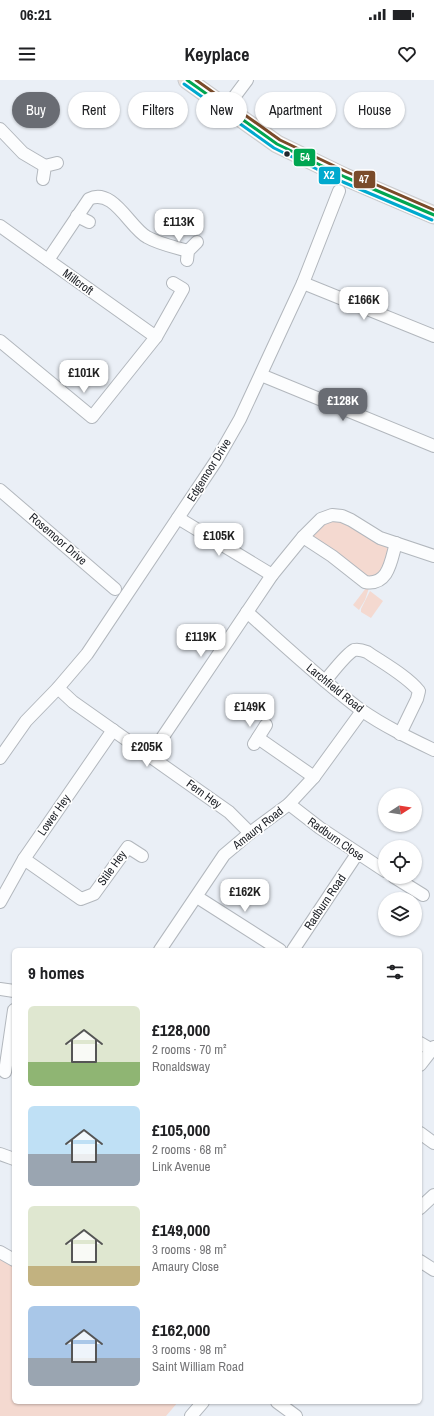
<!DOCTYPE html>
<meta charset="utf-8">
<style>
body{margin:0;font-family:"Archivo Narrow",sans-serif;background:#f2f2f2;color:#202124;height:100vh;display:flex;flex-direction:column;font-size:15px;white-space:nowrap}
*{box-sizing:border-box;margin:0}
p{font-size:13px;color:#757577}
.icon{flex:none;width:22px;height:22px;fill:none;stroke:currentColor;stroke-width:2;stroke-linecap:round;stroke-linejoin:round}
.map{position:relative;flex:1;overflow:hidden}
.drawer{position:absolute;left:12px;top:868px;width:410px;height:456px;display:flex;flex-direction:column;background:#fff;border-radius:6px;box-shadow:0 1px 3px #0004}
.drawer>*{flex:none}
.banner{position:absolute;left:12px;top:12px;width:410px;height:36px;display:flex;gap:8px}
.needle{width:26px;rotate:78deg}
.tools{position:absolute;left:378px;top:708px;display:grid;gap:8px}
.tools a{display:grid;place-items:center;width:44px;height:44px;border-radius:50%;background:#fff;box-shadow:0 1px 3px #0004;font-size:20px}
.price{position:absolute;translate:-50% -34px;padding:0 9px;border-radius:8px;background:#fff;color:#222;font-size:13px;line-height:26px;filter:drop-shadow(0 1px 2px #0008)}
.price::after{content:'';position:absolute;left:50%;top:24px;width:12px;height:9px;margin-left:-6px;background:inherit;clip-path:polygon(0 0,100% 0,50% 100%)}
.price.on{background:#696c73;color:#fff}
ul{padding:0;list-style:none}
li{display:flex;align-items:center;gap:12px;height:100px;padding:0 16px}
li span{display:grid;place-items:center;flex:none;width:112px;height:80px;border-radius:6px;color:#555}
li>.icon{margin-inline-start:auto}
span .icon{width:48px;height:48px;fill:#fffc;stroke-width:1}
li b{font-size:17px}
h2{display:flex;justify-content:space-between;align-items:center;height:48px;padding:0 16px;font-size:17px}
.pill{padding:0 14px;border-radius:18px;background:#fff;box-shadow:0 1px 3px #0004;font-size:14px;line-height:36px}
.pill.on{background:#696c73;color:#fff}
.status{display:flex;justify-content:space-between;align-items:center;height:28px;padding:0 20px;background:#fff;direction:ltr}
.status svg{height:11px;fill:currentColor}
header{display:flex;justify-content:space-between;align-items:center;height:52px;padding:0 16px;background:#fff;font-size:18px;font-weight:700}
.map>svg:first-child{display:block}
</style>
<div class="status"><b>06:21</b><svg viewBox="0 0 49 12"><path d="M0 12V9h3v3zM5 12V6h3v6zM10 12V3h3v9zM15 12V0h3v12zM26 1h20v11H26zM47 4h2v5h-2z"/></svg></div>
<header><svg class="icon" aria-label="menu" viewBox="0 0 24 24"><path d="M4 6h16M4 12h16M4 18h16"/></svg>Keyplace<svg class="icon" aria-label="heart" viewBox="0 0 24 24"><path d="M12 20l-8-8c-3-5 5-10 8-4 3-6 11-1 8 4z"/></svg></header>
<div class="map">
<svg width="434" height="1336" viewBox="0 0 434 1336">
<rect width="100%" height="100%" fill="#eaeff6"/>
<g fill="#f4d9d0">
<polygon points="337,439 389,467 384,491 370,499 315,463 312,455 321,444"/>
<polygon points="366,508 369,508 365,520 359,530 353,525"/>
<polygon points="370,511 383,521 371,538 361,532 361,529"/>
<polygon points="0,1178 14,1187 14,1322 178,1322 166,1336 0,1336"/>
</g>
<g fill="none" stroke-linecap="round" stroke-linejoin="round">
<g stroke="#b2b7bd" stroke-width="14">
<g id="minor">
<polyline points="226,28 247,0"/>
<polyline points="0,49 23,73 45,86"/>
<polyline points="43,99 45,86 57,83"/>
<polyline points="77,136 89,142"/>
<polyline points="0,146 156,257"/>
<path d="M48,180L89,119C113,107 130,148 147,157C159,164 175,167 188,171"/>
<polyline points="187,180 188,171 197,162"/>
<polyline points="303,203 434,256"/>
<polyline points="0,261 92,337 156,257 183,209 173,203"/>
<polyline points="261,295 434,366"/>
<polyline points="0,410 115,509"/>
<polyline points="178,438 272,495"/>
<path d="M303,457L332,476L365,502C389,506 391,480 396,463"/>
<path d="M247,532C284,565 321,600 361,630C384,646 409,658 434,670"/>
<path d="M325,601C331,594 346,574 354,570C359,569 362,570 367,572C383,583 407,596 419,611L417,619L400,654"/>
<polyline points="58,608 73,622 229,732 250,753"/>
<polyline points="258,658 314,697"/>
<polyline points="254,664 266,645"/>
<polyline points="150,676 272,495 303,457 321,439 332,435 342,436 351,440 380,458 434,476"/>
<polyline points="0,678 26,641 58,608 87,574 216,381 240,339 303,203 339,111"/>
<polyline points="289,724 320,748 385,791"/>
<polyline points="24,779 81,819 94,814 128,767 142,776"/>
<polyline points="394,797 423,815"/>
<polyline points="197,817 280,870"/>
<polyline points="0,822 24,779 113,650"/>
<polyline points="160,870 224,775 250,753 289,724 314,697 362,631"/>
<polyline points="293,870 357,774"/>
<polyline points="0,909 14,911"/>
<polyline points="420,963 432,970"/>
<polyline points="420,985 434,967"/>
<polyline points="5,992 14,930"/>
<polyline points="420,1053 434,1063"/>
<polyline points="0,1074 14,1079"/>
<polyline points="420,1128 434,1115"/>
<polyline points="0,1172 14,1180"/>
<polyline points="420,1181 434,1190"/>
<polyline points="277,1322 296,1336"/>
<polyline points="191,1336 203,1322"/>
</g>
</g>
<g stroke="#c8cacd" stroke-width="19">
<polyline id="highway" points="187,0 277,64 345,97 434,135"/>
</g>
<use href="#minor" stroke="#fcfdfe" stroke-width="12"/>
<use href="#highway" stroke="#eae1dd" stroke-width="17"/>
<g stroke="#fff" stroke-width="6">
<polyline id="bus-1" points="187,0 277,64 345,97 434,135"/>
</g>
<g stroke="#fff" stroke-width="6">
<polyline id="bus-2" points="184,4 274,68 343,102 432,140"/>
</g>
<g stroke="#fff" stroke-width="6">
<polyline id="bus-3" points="196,0 280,60 347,92 434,130"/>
</g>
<use href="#bus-1" stroke="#00a651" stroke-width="3"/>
<use href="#bus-2" stroke="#00a9ce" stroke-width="3"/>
<use href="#bus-3" stroke="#7a4b2a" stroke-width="3"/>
</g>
<circle fill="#23262c" stroke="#fff" stroke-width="1.5" cx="287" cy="74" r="3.5"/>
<g text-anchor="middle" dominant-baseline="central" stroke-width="3.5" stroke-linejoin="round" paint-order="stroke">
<g font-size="12" fill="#23262c" stroke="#fff">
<text transform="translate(78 202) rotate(36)">Millcroft</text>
<text transform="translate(209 390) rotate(-58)">Edgemoor Drive</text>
<text transform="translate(58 459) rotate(41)">Rosemoor Drive</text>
<text transform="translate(335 608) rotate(39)">Larchfield Road</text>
<text transform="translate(204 714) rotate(36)">Fern Hey</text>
<text transform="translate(54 735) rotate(-55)">Lower Hey</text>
<text transform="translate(258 748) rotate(-38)">Amaury Road</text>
<text transform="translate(336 759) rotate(35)">Radburn Close</text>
<text transform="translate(112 788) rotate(-54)">Stile Hey</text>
<text transform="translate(325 822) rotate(-56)">Radburn Road</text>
</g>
</g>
<g stroke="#fff" stroke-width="1.5">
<rect x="293" y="68" width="23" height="19" rx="4" fill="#00a651"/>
<rect x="318" y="86" width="23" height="19" rx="4" fill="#00a9ce"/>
<rect x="353" y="90" width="23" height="19" rx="4" fill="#7a4b2a"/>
</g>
<g font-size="11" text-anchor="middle" font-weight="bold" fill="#fff">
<text x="305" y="81">54</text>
<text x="329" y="99">X2</text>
<text x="364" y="103">47</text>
</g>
</svg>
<div class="tools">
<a><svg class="needle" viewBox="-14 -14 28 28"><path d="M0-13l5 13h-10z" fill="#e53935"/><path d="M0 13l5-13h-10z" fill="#757577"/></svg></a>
<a><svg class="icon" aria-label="locate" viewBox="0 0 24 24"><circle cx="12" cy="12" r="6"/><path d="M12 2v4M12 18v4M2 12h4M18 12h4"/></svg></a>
<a><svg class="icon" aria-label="layers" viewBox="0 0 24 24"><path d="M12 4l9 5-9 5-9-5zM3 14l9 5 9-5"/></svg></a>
</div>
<b class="price" style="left:179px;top:163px">£113K</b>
<b class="price" style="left:364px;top:241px">£166K</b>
<b class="price" style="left:84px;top:314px">£101K</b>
<b class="price on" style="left:343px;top:342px">£128K</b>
<b class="price" style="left:219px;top:477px">£105K</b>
<b class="price" style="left:201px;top:578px">£119K</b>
<b class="price" style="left:250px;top:648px">£149K</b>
<b class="price" style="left:147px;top:688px">£205K</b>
<b class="price" style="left:245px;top:833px">£162K</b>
<div class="banner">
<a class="pill on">Buy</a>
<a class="pill">Rent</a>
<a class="pill">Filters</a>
<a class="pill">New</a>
<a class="pill">Apartment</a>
<a class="pill">House</a>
</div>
<section class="drawer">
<h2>9 homes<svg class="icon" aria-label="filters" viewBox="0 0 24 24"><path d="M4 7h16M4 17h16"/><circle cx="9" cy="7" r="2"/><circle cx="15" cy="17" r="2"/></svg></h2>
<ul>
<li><span style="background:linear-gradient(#dfe7d0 70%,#8fb573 0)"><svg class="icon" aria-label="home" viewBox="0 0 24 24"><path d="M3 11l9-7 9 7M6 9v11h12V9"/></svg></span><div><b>£128,000</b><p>2 rooms · 70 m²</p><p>Ronaldsway</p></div></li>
<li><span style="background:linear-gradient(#bfe0f5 60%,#9aa5b1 0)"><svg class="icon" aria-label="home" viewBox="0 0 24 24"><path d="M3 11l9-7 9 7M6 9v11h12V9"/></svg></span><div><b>£105,000</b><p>2 rooms · 68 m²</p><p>Link Avenue</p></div></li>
<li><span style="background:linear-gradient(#dfe7d0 75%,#c2b280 0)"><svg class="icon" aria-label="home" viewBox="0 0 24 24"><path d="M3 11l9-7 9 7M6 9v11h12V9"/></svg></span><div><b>£149,000</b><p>3 rooms · 98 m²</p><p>Amaury Close</p></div></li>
<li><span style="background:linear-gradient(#a9c7e8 65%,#9aa5b1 0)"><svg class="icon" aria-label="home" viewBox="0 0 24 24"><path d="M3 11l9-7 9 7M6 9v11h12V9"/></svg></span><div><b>£162,000</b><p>3 rooms · 98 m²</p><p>Saint William Road</p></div></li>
</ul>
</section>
</div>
